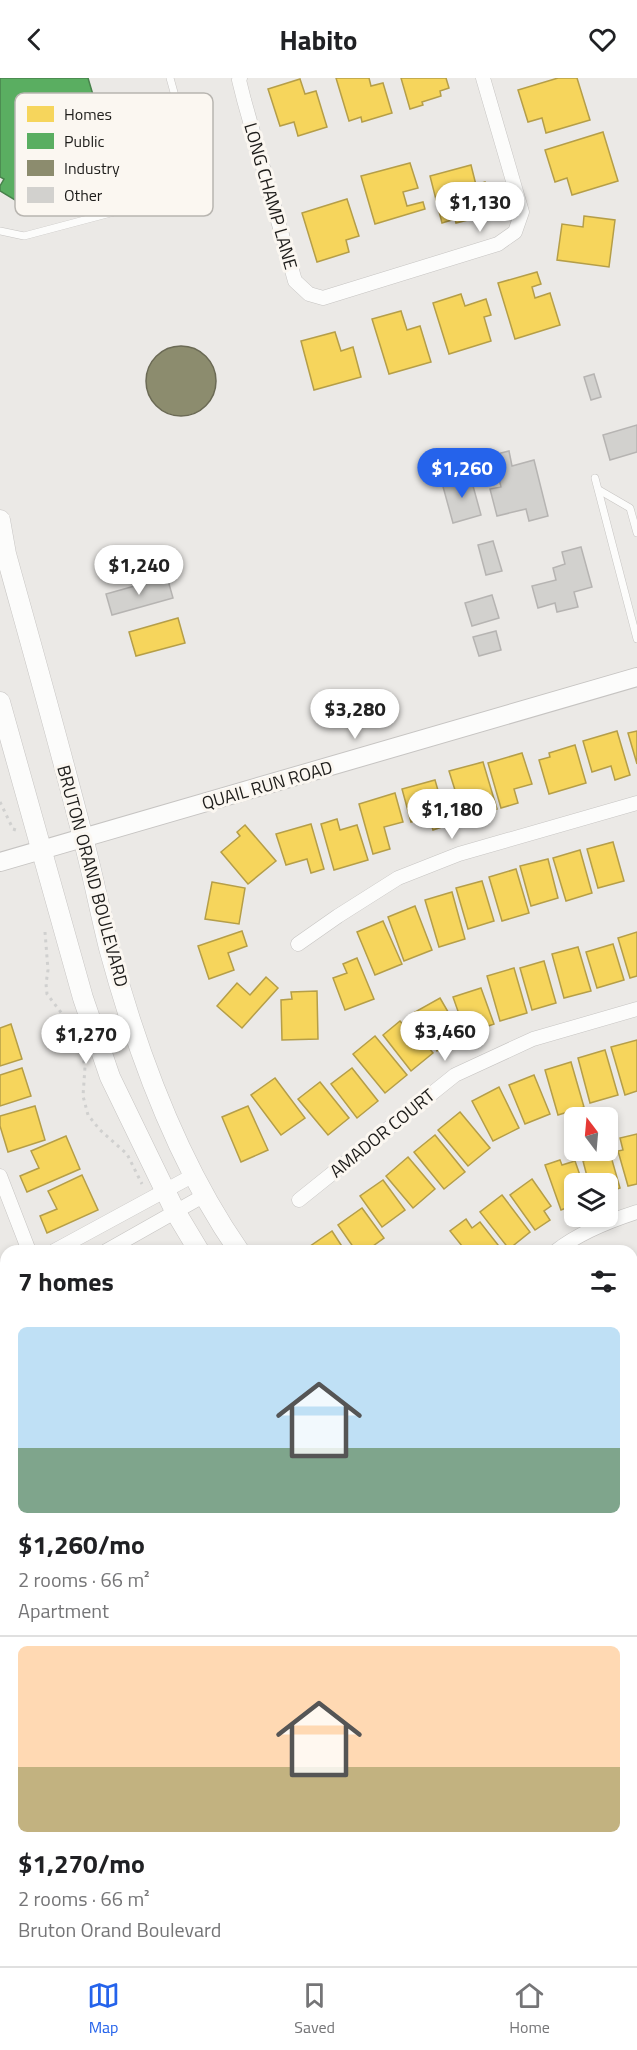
<!DOCTYPE html>
<meta charset="utf-8">
<style>
body{margin:0;font-family:"Titillium Web",sans-serif;background:#f2f2f2;color:#202124;height:100vh;display:flex;flex-direction:column;font-size:22px;white-space:nowrap}
*{box-sizing:border-box;margin:0}
p{font-size:20px;color:#757577}
.icon{flex:none;width:33px;height:33px;fill:none;stroke:currentColor;stroke-width:2;stroke-linecap:round;stroke-linejoin:round}
.map{position:relative;flex:1;overflow:hidden}
.panel{position:absolute;left:0px;top:1167px;width:638px;height:722px;display:flex;flex-direction:column;background:#fff;border-radius:18px 18px 0 0;box-shadow:0 3px 9px #0003}
.panel>*{flex:none}
.needle{width:39px;rotate:344deg}
.fabs{position:absolute;left:564px;top:1029px;display:grid;gap:12px}
.fabs a{display:grid;place-items:center;width:54px;height:54px;border-radius:9px;background:#fff;box-shadow:0 3px 9px #0003;font-size:30px}
.price{position:absolute;translate:-50% -51px;padding:0 14px;border-radius:21px;background:#fff;color:#222;font-size:20px;line-height:39px;filter:drop-shadow(0 2px 3px #0008)}
.price::after{content:'';position:absolute;left:50%;top:36px;width:18px;height:14px;margin-left:-9px;background:inherit;clip-path:polygon(0 0,100% 0,50% 100%)}
.price.current{background:#2563eb;color:#fff}
ul{padding:0;list-style:none}
li{display:grid;align-content:center;gap:12px;height:318px;padding:0 18px}
li+li{border-top:2px solid #e0e0e0}
li span{display:grid;place-items:center;height:186px;border-radius:9px;color:#555}
li>.icon{margin-inline-start:auto}
span .icon{width:108px;height:108px;fill:#fffc;stroke-width:1}
li b{font-size:26px}
h2{display:flex;justify-content:space-between;align-items:center;height:72px;padding:0 18px;font-size:26px}
header{display:flex;justify-content:space-between;align-items:center;height:78px;padding:0 18px;background:#fff;font-size:27px;font-weight:700}
.dock{display:flex;justify-content:space-around;align-items:center;height:84px;border-top:2px solid #e0e0e0;background:#fff;font-size:16px;color:#757577}
.dock a{display:grid;justify-items:center;gap:3px}
.dock .current{color:#2563eb}
.map>svg:first-child{display:block}
</style>
<header><svg class="icon" aria-label="back" viewBox="0 0 24 24"><path d="M15 5l-7 7 7 7"/></svg>Habito<svg class="icon" aria-label="heart" viewBox="0 0 24 24"><path d="M12 20l-8-8c-3-5 5-10 8-4 3-6 11-1 8 4z"/></svg></header>
<div class="map">
<svg width="637" height="1888" viewBox="0 0 637 1888">
<rect width="100%" height="100%" fill="#ebe9e6"/>
<polygon fill="#e0dcd3" points="637,1745 637,1888 558,1888 561,1883 632,1882 632,1755"/>
<g fill="#f6d55c" stroke="#b59e48" stroke-width="1.5">
<polygon points="336,0 369,0 371,8 383,5 392,35 362,44 361,39 349,43"/>
<polygon points="401,0 446,0 449,10 440,13 441,18 422,24 423,27 410,31"/>
<polygon points="558,0 577,0 590,42 546,55 542,40 528,44 518,12"/>
<polygon points="300,1 305,16 316,13 327,49 298,58 294,44 280,48 268,11"/>
<polygon points="603,54 618,103 572,117 567,100 555,104 545,72"/>
<polygon points="410,85 418,110 403,114 407,128 423,124 425,131 375,146 361,98"/>
<polygon points="471,87 476,107 485,104 489,121 468,126 472,141 456,145 455,141 442,145 430,98"/>
<polygon points="347,121 359,158 346,162 349,174 317,184 302,135"/>
<polygon points="584,138 615,142 609,189 557,182 562,146 583,149"/>
<polygon points="537,194 541,206 532,209 535,220 550,215 560,247 515,261 498,205"/>
<polygon points="461,216 465,228 486,221 491,237 484,239 491,263 449,276 433,225"/>
<polygon points="401,233 407,252 420,248 431,284 389,296 372,241"/>
<polygon points="335,254 341,273 353,269 361,299 314,312 301,263"/>
<polygon points="178,540 185,565 136,578 129,554"/>
<polygon points="617,653 630,697 615,702 611,688 592,694 583,663"/>
<polygon points="637,653 637,686 628,655"/>
<polygon points="575,667 586,705 549,716 539,682 550,679 549,675"/>
<polygon points="522,675 532,706 514,711 518,725 501,730 488,685"/>
<polygon points="483,684 497,731 481,736 477,723 460,728 449,693"/>
<polygon points="435,702 448,747 433,752 429,739 411,744 402,711"/>
<polygon points="395,715 403,744 384,749 390,771 373,776 359,726"/>
<polygon points="337,741 340,752 357,747 368,782 334,792 321,746"/>
<polygon points="311,746 324,791 311,795 307,781 286,787 276,756"/>
<polygon points="245,747 276,783 248,806 221,774 240,758 237,754"/>
<polygon points="613,764 624,803 598,810 587,771"/>
<polygon points="580,772 592,815 566,823 553,780"/>
<polygon points="548,781 558,820 531,828 520,788"/>
<polygon points="516,791 529,835 502,843 489,799"/>
<polygon points="482,803 494,843 468,851 456,810"/>
<polygon points="212,804 245,810 239,846 205,841"/>
<polygon points="452,814 465,861 439,869 425,822"/>
<polygon points="415,828 432,872 404,883 388,839"/>
<polygon points="383,843 402,886 375,897 357,854"/>
<polygon points="242,853 247,868 228,875 234,892 209,901 198,868"/>
<polygon points="637,854 637,898 630,900 618,860"/>
<polygon points="613,866 624,902 597,910 586,874"/>
<polygon points="578,869 591,913 564,920 552,876"/>
<polygon points="357,880 374,921 345,932 333,900 347,895 343,886"/>
<polygon points="544,883 556,925 532,932 520,890"/>
<polygon points="514,890 527,935 500,943 487,898"/>
<polygon points="266,899 278,910 242,950 217,928 237,905 250,917"/>
<polygon points="481,910 494,946 466,956 453,919"/>
<polygon points="317,913 318,961 282,962 281,922 292,921 291,914"/>
<polygon points="440,920 462,958 437,973 415,934"/>
<polygon points="400,943 407,951 411,948 433,975 411,993 383,957"/>
<polygon points="11,946 22,981 0,988 0,950"/>
<polygon points="375,958 407,997 385,1015 353,976"/>
<polygon points="637,962 637,1013 625,1017 611,969"/>
<polygon points="605,972 618,1017 590,1025 578,980"/>
<polygon points="571,984 584,1029 558,1037 545,992"/>
<polygon points="22,990 31,1018 0,1028 0,997"/>
<polygon points="352,990 378,1023 357,1040 331,1006"/>
<polygon points="534,997 550,1036 525,1046 509,1007"/>
<polygon points="275,1000 305,1040 281,1057 251,1017"/>
<polygon points="320,1004 349,1040 328,1057 298,1021"/>
<polygon points="499,1009 519,1050 493,1063 472,1023"/>
<polygon points="35,1028 45,1062 8,1074 0,1048 0,1038"/>
<polygon points="248,1028 268,1072 241,1084 222,1039"/>
<polygon points="460,1034 490,1070 468,1088 438,1052"/>
<polygon points="637,1056 637,1106 628,1108 618,1073 623,1072 620,1060"/>
<polygon points="435,1057 465,1094 444,1111 414,1074"/>
<polygon points="66,1058 80,1091 27,1114 20,1098 39,1090 31,1073"/>
<polygon points="608,1068 620,1110 608,1114 608,1106 589,1106 583,1083 593,1080 591,1073 608,1072"/>
<polygon points="408,1079 435,1111 413,1130 386,1098"/>
<polygon points="560,1082 562,1087 575,1083 583,1106 574,1106 574,1127 561,1132 545,1087"/>
<polygon points="82,1097 98,1132 47,1155 40,1138 57,1131 48,1113"/>
<polygon points="532,1101 551,1128 544,1133 550,1142 535,1152 510,1117"/>
<polygon points="383,1102 405,1132 382,1149 360,1118"/>
<polygon points="502,1117 530,1154 509,1171 480,1134"/>
<polygon points="362,1130 384,1160 366,1173 356,1173 338,1147"/>
<polygon points="466,1141 472,1150 480,1144 502,1172 466,1173 450,1153"/>
<polygon points="332,1153 345,1173 303,1173"/>
<polygon points="632,1191 637,1210 637,1223 632,1225"/>
<polygon points="3,1205 6,1210 6,1235 0,1238 0,1206"/>
<polygon points="6,1249 6,1288 2,1290 0,1287 0,1252"/>
<polygon points="637,1305 637,1323 632,1327 632,1308"/>
<polygon points="0,1489 2,1489 1,1501 6,1501 6,1545 2,1545 3,1527 0,1526"/>
<polygon points="3,1606 6,1607 6,1663 0,1663 0,1619 2,1619"/>
<polygon points="632,1646 637,1649 637,1674 634,1679 632,1678"/>
<rect x="0" y="1699" width="6" height="50"/>
<polygon points="3,1812 6,1812 6,1860 0,1860 0,1824 3,1824"/>
<polygon points="186,1882 225,1882 224,1888 184,1888"/>
<polygon points="234,1882 266,1882 266,1883 264,1888 231,1888"/>
<polygon points="482,1882 492,1882 502,1888 479,1888"/>
</g>
<polygon fill="#5aae61" stroke="#48824c" stroke-width="1.5" points="0,0 88,0 110,74 78,84 77,79 46,89 39,99 73,118 65,133 33,115 32,117 21,111 15,122 0,113 0,108 4,101 0,99"/>
<circle fill="#8c8c6e" stroke="#6b6a55" stroke-width="1.5" cx="181" cy="303" r="35"/>
<g fill="#d2d1ce" stroke="#b6b4b2" stroke-width="1.5">
<polygon points="594,296 601,319 591,322 584,299"/>
<polygon points="637,347 637,374 610,382 603,357"/>
<polygon points="509,373 512,388 534,382 548,438 529,443 526,431 497,438 490,411 501,409 493,377"/>
<polygon points="470,397 481,437 453,445 442,405"/>
<polygon points="493,463 502,493 486,497 478,467"/>
<polygon points="581,469 592,509 574,514 578,529 557,534 555,525 538,530 532,508 556,502 553,490 565,486 562,474"/>
<polygon points="167,499 173,520 112,537 106,516"/>
<polygon points="492,517 499,540 472,548 465,525"/>
<polygon points="496,553 501,572 479,578 473,559"/>
</g>
<g fill="none" stroke-linecap="round" stroke-linejoin="round">
<g stroke="#c6c4c2" stroke-width="8">
<g id="service">
<polyline points="0,153 24,158 201,111 170,0"/>
<polyline points="595,400 637,561"/>
<polyline points="599,412 630,430 637,455"/>
</g>
</g>
<g stroke="#c6c4c2" stroke-width="15">
<g id="minor">
<polyline points="240,0 239,2 244,22 295,203 309,216 323,220 498,166 515,154 522,134 483,0"/>
<polyline points="298,866 338,838 398,800 459,776 637,725"/>
<polyline points="0,1098 29,1173"/>
<polyline points="299,1122 455,997 533,961 637,931"/>
<polyline points="54,1173 194,1097"/>
<polyline points="106,1173 205,1117"/>
<path d="M556,1173C579,1155 609,1143 637,1134"/>
<polyline points="632,1357 637,1361"/>
<polyline points="632,1476 637,1468"/>
<polyline points="0,1565 6,1566"/>
<polyline points="0,1776 6,1776"/>
<polyline points="365,1882 375,1888"/>
<polyline points="446,1888 449,1882"/>
</g>
</g>
<g stroke="#c6c4c2" stroke-width="20">
<polyline id="tertiary" points="0,784 637,599"/>
</g>
<g stroke="#c6c4c2" stroke-width="21">
<g id="secondary">
<path d="M0,442L6,476C32,570 59,665 83,760C93,797 100,834 109,870C137,974 177,1084 239,1173"/>
<polyline points="0,624 83,920 110,999 175,1133 199,1173"/>
<polyline points="632,1536 637,1540"/>
<polyline points="632,1574 637,1577"/>
</g>
</g>
<g stroke="#d0d0cf" stroke-width="3" stroke-dasharray="3 4.5" stroke-linecap="butt">
<polyline points="0,724 13,751 19,753"/>
<polyline points="45,854 48,892 46,906 47,916 76,954"/>
<polyline points="82,975 85,989 83,1018 88,1037 100,1052 127,1076 142,1106"/>
</g>
<use href="#service" stroke="#fcfcfb" stroke-width="7"/>
<use href="#minor" stroke="#fcfcfb" stroke-width="14"/>
<use href="#tertiary" stroke="#fcfcfb" stroke-width="18"/>
<use href="#secondary" stroke="#fcfcfb" stroke-width="20"/>
</g>
<g text-anchor="middle" dominant-baseline="central" stroke-width="6" stroke-linejoin="round" paint-order="stroke">
<g font-size="18" fill="#1d1c1a" stroke="#fbf7f1">
<text transform="translate(271 118) rotate(74)">LONG CHAMP LANE</text>
<text transform="translate(267 707) rotate(-16)">QUAIL RUN ROAD</text>
<text transform="translate(93 798) rotate(75)">BRUTON ORAND BOULEVARD</text>
<text transform="translate(382 1055) rotate(-39)">AMADOR COURT</text>
</g>
</g>
<rect x="15" y="15" width="198" height="123" rx="9" fill="#fbf7f1" stroke="#b8b5b0" stroke-width="1.5"/>
<rect x="27" y="28" width="27" height="16" fill="#f6d55c"/>
<rect x="27" y="55" width="27" height="16" fill="#5aae61"/>
<rect x="27" y="82" width="27" height="16" fill="#8c8c6e"/>
<rect x="27" y="109" width="27" height="16" fill="#d2d1ce"/>
<g font-size="16" fill="#1d1c1a">
<text x="64" y="42">Homes</text>
<text x="64" y="69">Public</text>
<text x="64" y="96">Industry</text>
<text x="64" y="123">Other</text>
</g>
</svg>
<div class="fabs">
<a><svg class="needle" viewBox="-14 -14 28 28"><path d="M0-13l5 13h-10z" fill="#e53935"/><path d="M0 13l5-13h-10z" fill="#757577"/></svg></a>
<a><svg class="icon" aria-label="layers" viewBox="0 0 24 24"><path d="M12 4l9 5-9 5-9-5zM3 14l9 5 9-5"/></svg></a>
</div>
<b class="price" style="left:480px;top:155px">$1,130</b>
<b class="price current" style="left:462px;top:421px">$1,260</b>
<b class="price" style="left:139px;top:518px">$1,240</b>
<b class="price" style="left:355px;top:662px">$3,280</b>
<b class="price" style="left:452px;top:762px">$1,180</b>
<b class="price" style="left:445px;top:984px">$3,460</b>
<b class="price" style="left:86px;top:987px">$1,270</b>
<section class="panel">
<h2>7 homes<svg class="icon" aria-label="filters" viewBox="0 0 24 24"><path d="M4 7h16M4 17h16"/><circle cx="9" cy="7" r="2"/><circle cx="15" cy="17" r="2"/></svg></h2>
<ul>
<li><span style="background:linear-gradient(#bfe0f5 65%,#7fa58c 0)"><svg class="icon" aria-label="home" viewBox="0 0 24 24"><path d="M3 11l9-7 9 7M6 9v11h12V9"/></svg></span><div><b>$1,260/mo</b><p>2 rooms · 66 m²</p><p>Apartment</p></div></li>
<li><span style="background:linear-gradient(#ffd9b3 65%,#c2b280 0)"><svg class="icon" aria-label="home" viewBox="0 0 24 24"><path d="M3 11l9-7 9 7M6 9v11h12V9"/></svg></span><div><b>$1,270/mo</b><p>2 rooms · 66 m²</p><p>Bruton Orand Boulevard</p></div></li>
</ul>
</section>
</div>
<nav class="dock">
<a class="current"><svg class="icon" aria-label="map" viewBox="0 0 24 24"><path d="M3 6l6-2 6 2 6-2v14l-6 2-6-2-6 2zM9 4v14M15 6v14"/></svg>Map</a>
<a><svg class="icon" aria-label="saved" viewBox="0 0 24 24"><path d="M7 4h10v16l-5-4-5 4z"/></svg>Saved</a>
<a><svg class="icon" aria-label="home" viewBox="0 0 24 24"><path d="M3 11l9-7 9 7M6 9v11h12V9"/></svg>Home</a>
</nav>
